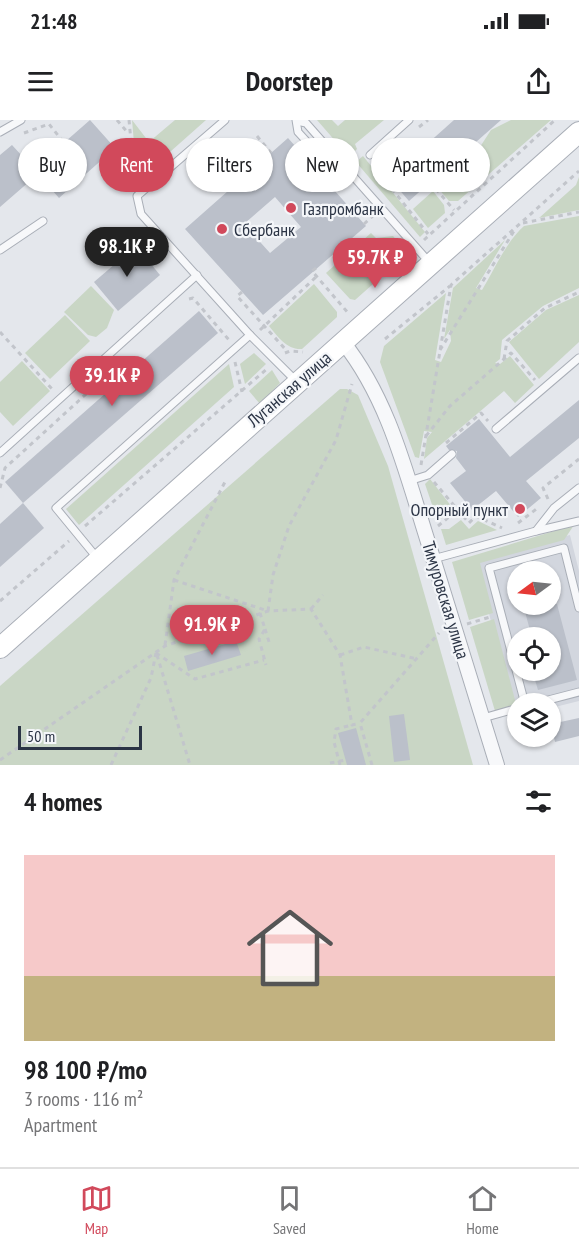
<!DOCTYPE html>
<meta charset="utf-8">
<style>
body{margin:0;font-family:"PT Sans Narrow",sans-serif;background:#f6f6f6;color:#202124;height:100vh;display:flex;flex-direction:column;font-size:22px;white-space:nowrap}
*{box-sizing:border-box;margin:0}
p{font-size:20px;color:#757577}
.icon{flex:none;width:33px;height:33px;fill:none;stroke:currentColor;stroke-width:2;stroke-linecap:round;stroke-linejoin:round}
.map{position:relative;height:645px;overflow:hidden}
.details{display:flex;flex-direction:column;background:#fff;flex:1}
.details>*{flex:none}
.top-card{position:absolute;left:18px;top:18px;width:543px;height:54px;display:flex;gap:12px}
.needle{width:39px;rotate:255deg}
.buttons{position:absolute;left:507px;top:441px;display:grid;gap:12px}
.buttons a{display:grid;place-items:center;width:54px;height:54px;border-radius:50%;background:#fff;box-shadow:0 2px 4px #0004;font-size:30px}
.scale{position:absolute;left:18px;bottom:15px;width:124px;box-sizing:border-box;padding-left:6px;border:3px solid #2b3445;border-top:0;font-size:16px;line-height:21px;white-space:nowrap;color:#2b3445;-webkit-text-stroke:4px #f4f6f9;paint-order:stroke}
.price{position:absolute;translate:-50% -51px;padding:0 14px;border-radius:21px;background:#d1495b;color:#fff;font-size:20px;line-height:39px;filter:drop-shadow(0 2px 3px #0008)}
.price::after{content:'';position:absolute;left:50%;top:36px;width:18px;height:14px;margin-left:-9px;background:inherit;clip-path:polygon(0 0,100% 0,50% 100%)}
.price.current{background:#222;color:#fff}
ul{padding:0;list-style:none}
li{display:grid;align-content:center;gap:12px;height:318px;padding:0 24px}
li span{display:grid;place-items:center;height:186px;border-radius:0px;color:#555}
li>.icon{margin-inline-start:auto}
span .icon{width:108px;height:108px;fill:#fffc;stroke-width:1}
li b{font-size:26px}
h2{display:flex;justify-content:space-between;align-items:center;height:72px;padding:0 24px;font-size:26px}
.pill{padding:0 21px;border-radius:27px;background:#fff;box-shadow:0 2px 4px #0004;font-size:21px;line-height:54px}
.pill.current{background:#d1495b;color:#fff}
.status{display:flex;justify-content:space-between;align-items:center;height:42px;padding:0 30px;background:#fff;direction:ltr}
.status svg{height:16px;fill:currentColor}
header{display:flex;justify-content:space-between;align-items:center;height:78px;padding:0 24px;background:#fff;font-size:27px;font-weight:800}
.dock{display:flex;justify-content:space-around;align-items:center;height:84px;border-top:2px solid #e0e0e0;background:#fff;font-size:16px;color:#757577}
.dock a{display:grid;justify-items:center;gap:3px}
.dock .current{color:#d1495b}
.map>svg:first-child{display:block}
</style>
<div class="status"><b>21:48</b><svg viewBox="0 0 49 12"><path d="M0 12V9h3v3zM5 12V6h3v6zM10 12V3h3v9zM15 12V0h3v12zM26 1h20v11H26zM47 4h2v5h-2z"/></svg></div>
<header><svg class="icon" aria-label="menu" viewBox="0 0 24 24"><path d="M4 6h16M4 12h16M4 18h16"/></svg>Doorstep<svg class="icon" aria-label="share" viewBox="0 0 24 24"><path d="M12 15V3M7 8l5-5 5 5M5 13v7h14v-7"/></svg></header>
<div class="map">
<svg width="579" height="645" viewBox="0 0 579 645">
<rect width="100%" height="100%" fill="#e4e7ec"/>
<path fill="#d2d6de" fill-rule="evenodd" d="M570,415L579,451V581L551,588L550,584H518L516,597L475,440ZM518,452H550V484H518ZM518,518H550V550H518Z"/>
<g fill="#c9d6c5">
<polygon points="132,0 149,22 175,0 206,0 144,55 145,63 138,69"/>
<polygon points="317,0 332,0 338,6 345,0 384,0 355,24 357,29 351,35 346,30 344,31"/>
<polygon points="511,0 551,0 458,81 449,81 437,67 441,63 442,54 456,46 468,30 478,30 491,10"/>
<polygon points="363,36 425,112 420,117 356,42"/>
<polygon points="579,57 579,90 539,98 576,65"/>
<polygon points="433,71 444,85 445,93 428,108 413,89"/>
<path d="M579,96V168L543,186L502,220L500,239L495,243L500,244L510,236L534,265L515,283L504,271L424,339L427,318L432,312L424,311L419,338L415,337L380,242L384,226L446,173L435,240L441,242L451,221L450,210L444,219L453,168L505,120L476,168L482,170C495,149 505,123 524,106Z"/>
<polygon points="371,113 376,118 393,116 408,133 355,180 350,179 326,153"/>
<path d="M314,164L337,192V197L302,229C287,230 278,217 269,206Z"/>
<polygon points="91,166 114,190 107,208 96,217 88,215 64,192"/>
<polygon points="579,175 579,222 539,259 509,222 546,190"/>
<polygon points="65,195 90,221 50,259 25,233"/>
<polygon points="254,233 266,244 245,264 240,244"/>
<polygon points="22,241 50,271 13,306 0,292 0,262"/>
<polygon points="229,244 234,267 79,405 66,389"/>
<polygon points="272,250 280,263 260,284 249,271"/>
<polygon points="340,269 347,269 358,275 388,346 473,645 0,645 0,566"/>
<polygon points="430,359 452,387 438,402 425,364"/>
<polygon points="461,400 469,409 478,401 497,410 446,425 441,409 449,409"/>
<polygon points="574,405 564,420 480,443 493,493 469,500 452,442"/>
<polygon points="494,499 516,584 495,591 470,507"/>
</g>
<g fill="#bbc0ca" fill-rule="evenodd">
<polygon points="90,0 115,28 59,78 38,54 0,87 0,35 12,25 34,49"/>
<polygon points="454,0 501,0 409,81 389,58"/>
<path d="M288,18L366,106L263,195L185,109ZM275,77L301,107L270,133L244,104Z"/>
<polygon points="136,126 160,155 118,191 94,162"/>
<polygon points="199,191 218,213 23,383 5,362"/>
<polygon points="579,280 579,318 526,361 541,378 518,397 496,371 472,390 450,363 466,351 456,338 457,331 449,330 446,326 479,299 510,337"/>
<polygon points="23,383 44,408 0,447 0,404"/>
<polygon points="523,484 557,484 577,560 538,570 532,550 550,550 550,518 532,518"/>
<polygon points="236,521 241,535 188,551 184,536"/>
<polygon points="404,594 410,640 394,642 389,596"/>
<polygon points="579,598 579,616 555,622 551,604"/>
<polygon points="356,608 366,645 347,645 338,613"/>
</g>
<g fill="none" stroke-linecap="round" stroke-linejoin="round">
<g stroke="#a9aeb7" stroke-width="9">
<g id="service">
<polyline points="225,0 137,76 141,94 250,215 297,262"/>
<polyline points="296,0 298,12 322,38"/>
<polyline points="297,1 306,3 429,142"/>
<polyline points="0,12 21,0"/>
<polyline points="370,35 409,0"/>
<polyline points="0,130 43,101"/>
<polyline points="496,309 579,238"/>
<polyline points="0,333 197,155"/>
<polyline points="409,361 428,355 452,334"/>
<polyline points="536,411 579,401"/>
<polyline points="98,439 56,388 250,215"/>
<polyline points="433,439 536,411 554,388 579,368"/>
<polyline points="525,584 489,448 564,428 579,488"/>
<polyline points="533,584 579,572"/>
<polyline points="483,598 518,588"/>
</g>
</g>
<g stroke="#a9aeb7" stroke-width="16">
<path id="minor" d="M343,222C389,280 406,353 428,422C451,496 474,571 497,645"/>
</g>
<g stroke="#a9aeb7" stroke-width="22">
<polyline id="secondary" points="0,528 579,12"/>
</g>
<g stroke="#c2c5cb" stroke-width="3" stroke-dasharray="4.5 4.5" stroke-linecap="butt">
<polyline points="117,0 128,13"/>
<polyline points="129,0 135,64"/>
<polyline points="419,7 428,0"/>
<polyline points="24,13 49,4 64,23"/>
<polyline points="257,16 271,33"/>
<polyline points="399,23 412,37"/>
<polyline points="388,36 384,59 428,114"/>
<polyline points="376,45 383,58"/>
<polyline points="430,62 454,90"/>
<polyline points="523,103 579,92"/>
<polyline points="364,104 374,95"/>
<polyline points="424,120 555,0"/>
<polyline points="316,148 312,151 349,194"/>
<polyline points="242,172 237,176 287,231"/>
<polyline points="189,179 193,178 229,220"/>
<polyline points="260,210 317,156"/>
<polyline points="0,212 53,270"/>
<polyline points="385,219 450,166"/>
<polyline points="440,230 514,111"/>
<polyline points="285,233 290,231 303,232"/>
<polyline points="504,239 507,221 545,188 579,172"/>
<polyline points="235,242 242,272"/>
<polyline points="426,316 450,286 511,233 535,260"/>
<polyline points="446,323 481,293 488,301"/>
<polyline points="421,345 451,165 579,51"/>
<polyline points="434,362 469,403 476,396 502,408"/>
<polyline points="0,368 5,348 96,265"/>
<polyline points="548,379 543,368 579,339"/>
<polyline points="518,403 539,387"/>
<polyline points="85,406 268,248"/>
<polyline points="438,406 466,383"/>
<polyline points="174,460 268,491 273,455 289,406 336,320 352,264"/>
<polyline points="0,481 69,421"/>
<polyline points="311,489 323,475"/>
<polyline points="260,493 265,509 259,519 266,545"/>
<polyline points="467,504 490,497"/>
<polyline points="265,509 270,525"/>
<polyline points="165,525 174,460 226,360"/>
<polyline points="156,533 195,559 264,540"/>
<polyline points="157,535 190,645"/>
<polyline points="340,535 364,527 417,539"/>
<polyline points="0,640 165,526 268,491 311,489 340,535 352,605 360,603"/>
<polyline points="330,643 346,640"/>
<polyline points="111,645 151,558 156,533"/>
<polyline points="340,645 334,622 336,609 352,605"/>
<polyline points="372,645 360,603 439,513"/>
</g>
<use href="#service" stroke="#f7f8fa" stroke-width="7"/>
<use href="#minor" stroke="#f7f8fa" stroke-width="14"/>
<use href="#secondary" stroke="#fff" stroke-width="20"/>
</g>
<g fill="#d1495b" stroke="#f4f6f9" stroke-width="2">
<circle cx="291" cy="88" r="6"/>
<circle cx="222" cy="109" r="6"/>
<circle cx="520" cy="389" r="6"/>
</g>
<g text-anchor="middle" dominant-baseline="central" stroke-width="4.5" stroke-linejoin="round" paint-order="stroke">
<g font-size="18" fill="#2b3445" stroke="#f4f6f9" text-anchor="start">
<text x="303" y="88">Газпромбанк</text>
<text x="234" y="109">Сбербанк</text>
<text x="508" y="389" text-anchor="end">Опорный пункт</text>
</g>
<g font-size="18" fill="#2b3445" stroke="#f4f6f9">
<text transform="translate(289 269) rotate(-41)">Луганская улица</text>
<text transform="translate(446 480) rotate(73)">Тимуровская улица</text>
</g>
</g>
</svg>
<div class="buttons">
<a><svg class="needle" viewBox="-14 -14 28 28"><path d="M0-13l5 13h-10z" fill="#e53935"/><path d="M0 13l5-13h-10z" fill="#757577"/></svg></a>
<a><svg class="icon" aria-label="locate" viewBox="0 0 24 24"><circle cx="12" cy="12" r="6"/><path d="M12 2v4M12 18v4M2 12h4M18 12h4"/></svg></a>
<a><svg class="icon" aria-label="layers" viewBox="0 0 24 24"><path d="M12 4l9 5-9 5-9-5zM3 14l9 5 9-5"/></svg></a>
</div>
<div class="scale">50 m</div>
<b class="price current" style="left:127px;top:158px">98.1K ₽</b>
<b class="price" style="left:375px;top:169px">59.7K ₽</b>
<b class="price" style="left:112px;top:287px">39.1K ₽</b>
<b class="price" style="left:212px;top:536px">91.9K ₽</b>
<div class="top-card">
<a class="pill">Buy</a>
<a class="pill current">Rent</a>
<a class="pill">Filters</a>
<a class="pill">New</a>
<a class="pill">Apartment</a>
</div>
</div>
<section class="details">
<h2>4 homes<svg class="icon" aria-label="filters" viewBox="0 0 24 24"><path d="M4 7h16M4 17h16"/><circle cx="9" cy="7" r="2"/><circle cx="15" cy="17" r="2"/></svg></h2>
<ul>
<li><span style="background:linear-gradient(#f6c9c9 65%,#c2b280 0)"><svg class="icon" aria-label="home" viewBox="0 0 24 24"><path d="M3 11l9-7 9 7M6 9v11h12V9"/></svg></span><div><b>98 100 ₽/mo</b><p>3 rooms · 116 m²</p><p>Apartment</p></div></li>
</ul>
</section>
<nav class="dock">
<a class="current"><svg class="icon" aria-label="map" viewBox="0 0 24 24"><path d="M3 6l6-2 6 2 6-2v14l-6 2-6-2-6 2zM9 4v14M15 6v14"/></svg>Map</a>
<a><svg class="icon" aria-label="saved" viewBox="0 0 24 24"><path d="M7 4h10v16l-5-4-5 4z"/></svg>Saved</a>
<a><svg class="icon" aria-label="home" viewBox="0 0 24 24"><path d="M3 11l9-7 9 7M6 9v11h12V9"/></svg>Home</a>
</nav>
